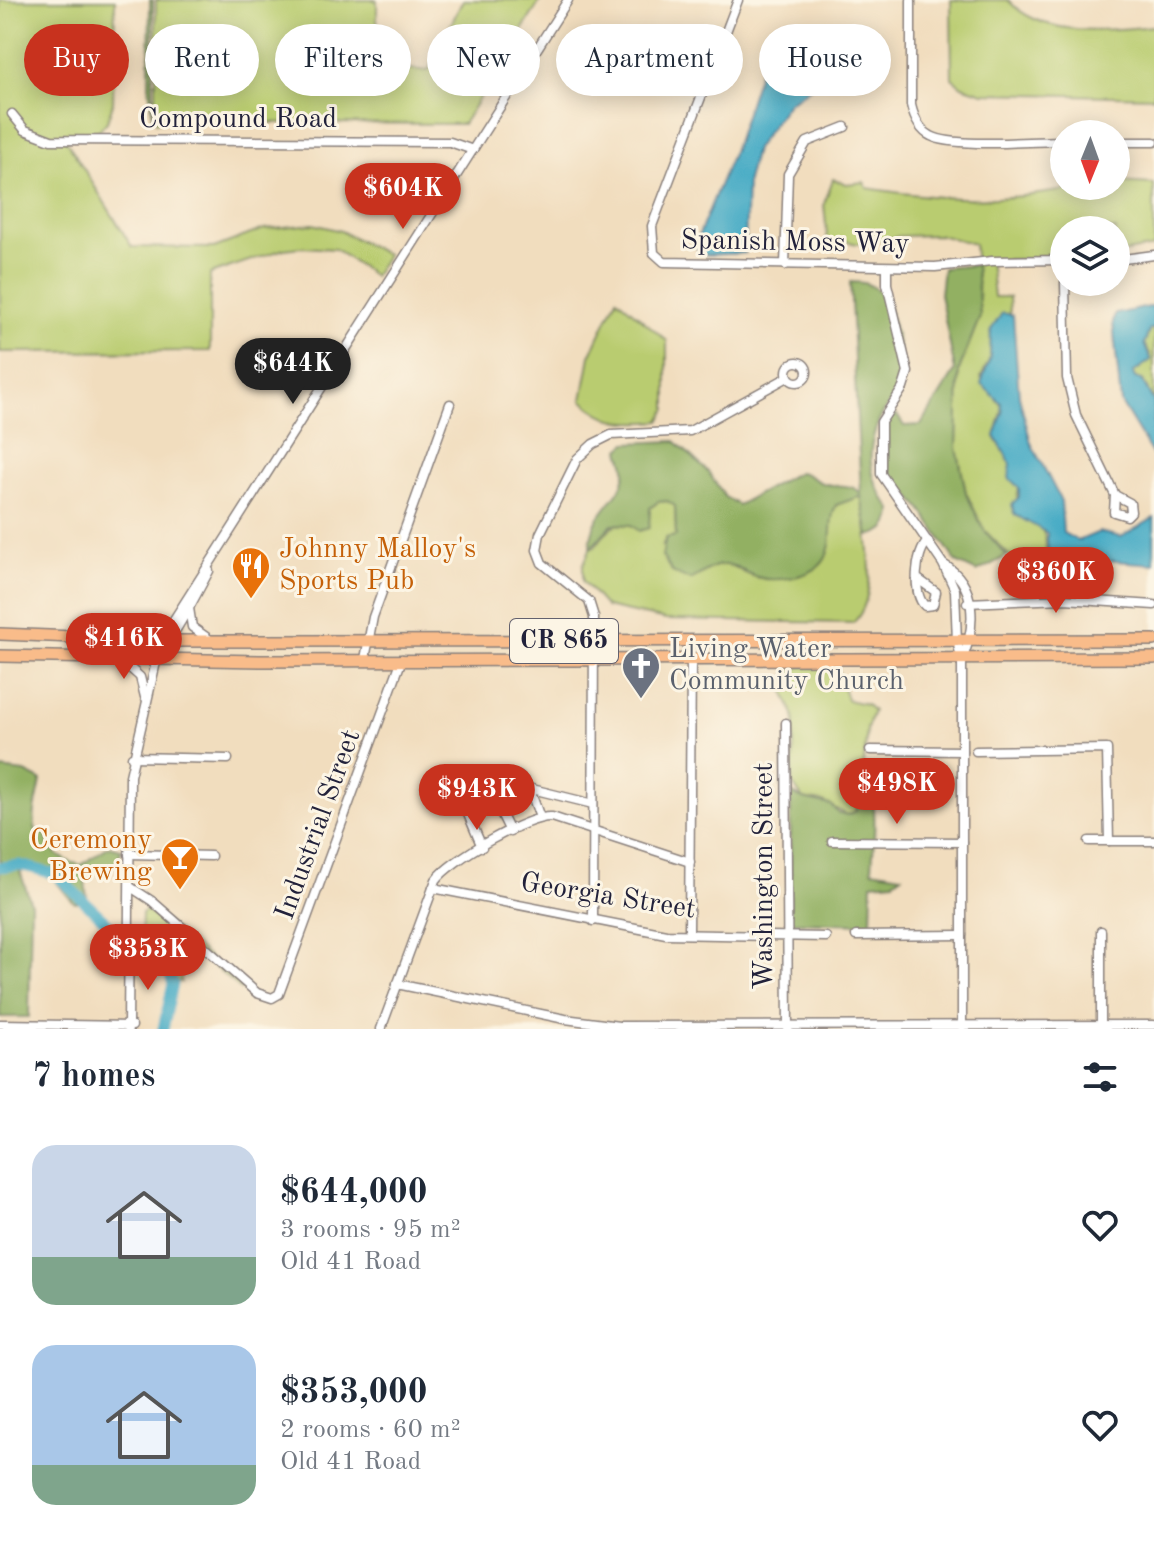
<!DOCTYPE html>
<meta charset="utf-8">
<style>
body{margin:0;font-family:"Old Standard TT",serif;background:#f2f2f3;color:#1f2937;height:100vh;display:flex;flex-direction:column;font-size:30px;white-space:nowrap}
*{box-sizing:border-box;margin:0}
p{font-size:26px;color:#747a83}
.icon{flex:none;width:44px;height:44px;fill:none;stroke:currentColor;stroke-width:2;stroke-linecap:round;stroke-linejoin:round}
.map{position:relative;height:1029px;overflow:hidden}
.side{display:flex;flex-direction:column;background:#fff;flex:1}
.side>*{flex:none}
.hud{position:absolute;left:24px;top:24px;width:1106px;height:72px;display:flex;gap:16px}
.needle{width:52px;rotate:181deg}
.controls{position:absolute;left:1050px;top:120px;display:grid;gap:16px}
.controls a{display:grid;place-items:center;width:80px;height:80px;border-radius:50%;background:#fff;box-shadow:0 4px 20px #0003;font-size:40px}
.price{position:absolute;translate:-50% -68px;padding:0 18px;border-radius:28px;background:#c8321e;color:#fff;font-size:26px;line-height:52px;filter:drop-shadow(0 2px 4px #0008)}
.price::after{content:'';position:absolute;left:50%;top:48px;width:24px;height:18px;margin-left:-12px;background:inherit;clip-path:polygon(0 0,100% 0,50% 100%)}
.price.on{background:#222;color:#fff}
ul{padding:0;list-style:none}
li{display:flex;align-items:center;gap:24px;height:200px;padding:0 32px}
li span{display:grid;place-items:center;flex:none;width:224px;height:160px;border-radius:24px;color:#555}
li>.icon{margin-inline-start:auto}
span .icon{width:96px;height:96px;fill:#fffc;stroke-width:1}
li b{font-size:34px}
h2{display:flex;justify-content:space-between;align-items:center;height:96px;padding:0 32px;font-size:34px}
.pill{padding:0 28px;border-radius:36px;background:#fff;box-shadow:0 4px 20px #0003;font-size:28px;line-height:72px}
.pill.on{background:#c8321e;color:#fff}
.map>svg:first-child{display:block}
</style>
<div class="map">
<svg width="1154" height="1029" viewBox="0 0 1154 1029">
<rect width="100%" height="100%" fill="#fcf5e5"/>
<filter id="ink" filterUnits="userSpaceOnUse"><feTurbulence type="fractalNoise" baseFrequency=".0125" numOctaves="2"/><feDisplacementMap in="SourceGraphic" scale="16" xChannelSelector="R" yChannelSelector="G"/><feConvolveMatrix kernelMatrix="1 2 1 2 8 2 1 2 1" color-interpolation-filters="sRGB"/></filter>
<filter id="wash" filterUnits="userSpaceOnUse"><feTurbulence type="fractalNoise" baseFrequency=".006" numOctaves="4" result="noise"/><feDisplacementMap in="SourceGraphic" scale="32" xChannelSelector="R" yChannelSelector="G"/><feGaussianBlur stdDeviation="1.8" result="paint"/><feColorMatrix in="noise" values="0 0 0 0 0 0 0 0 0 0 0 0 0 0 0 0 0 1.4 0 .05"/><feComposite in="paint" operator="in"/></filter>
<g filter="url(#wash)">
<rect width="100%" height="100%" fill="#f1ddbe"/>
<g fill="#b9cc6f" stroke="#6e7755" stroke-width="2">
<polygon points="0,0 115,0 113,103 107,122 94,135 63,135 132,247 214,248 264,229 313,224 341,231 387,255 374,276 335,249 302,247 284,249 210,274 210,351 0,352"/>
<polygon points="156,0 377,0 377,20 394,67 428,71 463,0 541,0 463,124 156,122"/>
<path d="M951,0H1008C1043,39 1107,30 1154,26V97L983,93L962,86L952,78Z"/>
<path d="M833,179L846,184L864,182L867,188C910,195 955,200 998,198C1038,196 1076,186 1116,186V182L1154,184V247L1116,254V230H1064V258L990,260L994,297H1009L1010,313L991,330L990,358L981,378L1003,408L995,437L1011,464L1019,488L1014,513C1041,526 1049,528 1045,557L1023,569L984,530L966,493L957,448L959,370L980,316L974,244L939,235L900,236L857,244L842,240L828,246L824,204Z"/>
<path d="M617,298L667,341V409L660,421C626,424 608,424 582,400L590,356Z"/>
<polygon points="1150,329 1154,329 1154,402 1143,380 1135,378 1133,373 1150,354 1144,344"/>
<path d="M861,496C867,531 881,596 853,623L666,620L606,607L583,581V566L590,549L595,547C616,518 614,523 648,528L650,508L658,502L668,501L675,506L676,536L666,538L662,546L698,576C735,551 731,574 761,578C782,581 797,574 817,568L830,543L829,523L836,505Z"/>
<path d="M802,666L838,669L847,700L866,704L873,711L867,729L860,802L856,811L848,815L823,802L803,799L792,783L795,721C793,699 765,680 802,666Z"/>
<polygon points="148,906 244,987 241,990 146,908"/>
<polygon points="147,910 176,940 170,952 181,970 181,982 175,981 164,957 141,944 142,913"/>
</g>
<g fill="#92b062" stroke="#5a694e" stroke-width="2">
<polygon points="150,0 153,0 153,120 149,87"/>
<polygon points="976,265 980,316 959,370 957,448 966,493 984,530 1007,556 977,572 956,562 920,507 888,473 885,417 897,415 904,426 921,425 955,371 940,294 943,268"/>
<path d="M850,282C861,282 870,283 878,291C892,304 906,369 900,386C897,396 888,404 883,413C864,447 867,479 892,509C892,526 885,532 869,536L861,496L836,505C827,522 835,542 825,559C815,577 775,583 757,577C744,573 738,564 723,565C710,565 702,575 690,580L672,572L662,556L666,538L676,536L675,506L667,501L658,502L650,508L649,528L639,531L631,525L612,524L590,549C591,508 621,502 625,474C627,464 621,458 620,449L627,443L675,441L708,472L725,497L738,505L798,472C809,473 812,479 822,483C836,488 850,482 861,493Z"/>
<path d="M0,769L25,772L41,780C39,796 30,818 37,832L46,833C48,852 63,861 81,865L109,846L121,849L119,861L113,866L84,868L87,901L75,903C56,887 51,859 20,871L31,904L29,1017H0Z"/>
<path d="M862,775C881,796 873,843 872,870L902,875L894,881L872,883L871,924L790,922L791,793L803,799L831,805L838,813L848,815L856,811Z"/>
</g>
<g fill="#45aac5" stroke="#346680" stroke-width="2">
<polygon points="783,29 846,44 852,50 851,73 814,85 788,103 755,149 747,181 745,253 707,255 698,251 696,242 734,149 768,45 776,32"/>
<polygon points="1154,306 1154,329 1150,329 1144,344 1151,360 1133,373 1135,378 1142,380 1154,402 1154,457 1121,403 1113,322 1115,314"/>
<polygon points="1002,313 1013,315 1019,396 1031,443 1061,501 1063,533 1078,541 1099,532 1121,537 1154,518 1154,564 1048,556 1047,533 1014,514 1012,504 1019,497 1019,488 1009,478 1011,464 995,436 1003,413 1001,403 981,384 990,358 991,330"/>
</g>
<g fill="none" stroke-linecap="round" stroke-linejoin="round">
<polyline stroke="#45aac5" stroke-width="11" points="0,867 20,865 55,874 111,926 165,961 173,984 163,1029"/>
</g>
</g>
<g filter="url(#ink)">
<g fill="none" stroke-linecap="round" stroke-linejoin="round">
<g stroke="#8a807c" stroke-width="11">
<g id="minor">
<polyline points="738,0 652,226 654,253 664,262 935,267 992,261 1064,260"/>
<path d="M911,0V105C914,118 919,130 931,136C953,148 1035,141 1064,141"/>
<polyline points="12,114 25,130 51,140 450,142 473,150"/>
<polyline points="1116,142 1154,142"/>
<polyline points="1116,260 1154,255"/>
<polyline points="785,265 788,174 807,142 845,127"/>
<path d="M887,267V284L908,372L903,388L881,422V474L943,564L955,590L957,642L962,660C976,627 978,584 943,564"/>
<polyline points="1065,282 1067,378 1076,415 1115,495 1114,512 1127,516 1131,512 1130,503 1115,495"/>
<circle cx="797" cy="372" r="10"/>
<polyline points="209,571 189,608 192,627 209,639"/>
<path d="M918,579L936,592L933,605L925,606C912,594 915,553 928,541"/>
<polyline points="967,603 1065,599 1154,605"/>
<polyline points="159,658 189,608"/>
<polyline points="365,659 373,617 450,404"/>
<polyline points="121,660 140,677 145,697"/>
<polyline points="962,660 962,1027"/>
<polyline points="786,723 788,1029"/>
<polyline points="870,750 962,751"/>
<polyline points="976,751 1107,749 1109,841"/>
<polyline points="132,757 228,759"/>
<polyline points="528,788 593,804"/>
<polyline points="465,807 482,847"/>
<path d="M510,832C505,820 497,808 494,795C491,777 512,767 524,781C532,790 535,806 540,817"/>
<polyline points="832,841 962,842"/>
<polyline points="1089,841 1154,841"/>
<polyline points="129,854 211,856"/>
<polyline points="132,888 152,901 257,993 272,998 279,994 402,659"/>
<polyline points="433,888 666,934 826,937"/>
<polyline points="593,921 594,617 589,601 542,563 537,550 540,534 577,459 593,444 611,435 690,431 788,377"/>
<polyline points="1101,931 1101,1025"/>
<polyline points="689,934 691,660"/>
<polyline points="856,936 962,935"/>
<polyline points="397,984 565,1019 619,1026 1154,1025"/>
<polyline points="0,1024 132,1026"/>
<polyline points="128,1029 130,776 161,640 568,0"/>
<path d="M381,1029L436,880C450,860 528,815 552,817L690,862"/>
</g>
</g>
<g stroke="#8a807c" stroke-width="14">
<g id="major">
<polyline points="0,634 172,641 1154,640"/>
<polyline points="0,656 260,661 1154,658"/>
</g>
</g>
<use href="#minor" stroke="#fff" stroke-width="8"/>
<use href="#major" stroke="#f9bc8a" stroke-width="11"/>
</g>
</g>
<defs>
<g id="restaurant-pin" transform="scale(2)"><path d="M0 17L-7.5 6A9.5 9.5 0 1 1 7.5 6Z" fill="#e8710a" stroke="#fcf5e5"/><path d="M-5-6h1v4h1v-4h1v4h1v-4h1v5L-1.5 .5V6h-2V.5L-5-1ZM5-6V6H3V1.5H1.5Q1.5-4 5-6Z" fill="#fff"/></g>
<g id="church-pin" transform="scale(2)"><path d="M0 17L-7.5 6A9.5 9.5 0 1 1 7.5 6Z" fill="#6b7280" stroke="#fcf5e5"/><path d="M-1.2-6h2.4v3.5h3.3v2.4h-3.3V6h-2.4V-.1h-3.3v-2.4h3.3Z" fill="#fff"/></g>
<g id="bar-pin" transform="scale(2)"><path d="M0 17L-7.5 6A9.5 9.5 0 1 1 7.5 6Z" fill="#e8710a" stroke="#fcf5e5"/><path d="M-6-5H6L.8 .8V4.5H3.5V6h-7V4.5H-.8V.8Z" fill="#fff"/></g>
</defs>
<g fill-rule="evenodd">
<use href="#restaurant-pin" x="251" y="566"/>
<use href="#church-pin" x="641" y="666"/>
<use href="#bar-pin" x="180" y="857"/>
</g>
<g text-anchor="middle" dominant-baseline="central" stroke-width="6" stroke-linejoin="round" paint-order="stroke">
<rect fill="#fcf5e5" stroke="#63616e" stroke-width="2" x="510" y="619" width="108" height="44" rx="6"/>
<g font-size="26" font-weight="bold" fill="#22223b">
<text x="564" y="641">CR 865</text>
</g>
<g font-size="28" fill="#22223b" stroke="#fcf5e5">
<text x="238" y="120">Compound Road</text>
<text transform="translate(795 243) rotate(1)">Spanish Moss Way</text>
<text transform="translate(319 825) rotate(-70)">Industrial Street</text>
<text transform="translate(765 876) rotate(-90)">Washington Street</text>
<text transform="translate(608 897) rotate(9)">Georgia Street</text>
</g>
<g font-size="28" fill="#c56008" stroke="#fcf5e5" text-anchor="start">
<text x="279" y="550">Johnny Malloy's<tspan x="279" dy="32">Sports Pub</tspan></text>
<text x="152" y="841" text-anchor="end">Ceremony<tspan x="152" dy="32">Brewing</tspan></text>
</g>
<g font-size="28" fill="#5b616d" stroke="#fcf5e5" text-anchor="start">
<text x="669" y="650">Living Water<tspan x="669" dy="32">Community Church</tspan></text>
</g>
</g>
</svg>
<div class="controls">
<a><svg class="needle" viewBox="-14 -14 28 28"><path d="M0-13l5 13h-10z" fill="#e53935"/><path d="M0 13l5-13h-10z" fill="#747a83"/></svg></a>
<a><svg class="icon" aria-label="layers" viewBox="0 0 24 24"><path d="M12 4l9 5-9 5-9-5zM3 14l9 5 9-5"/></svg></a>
</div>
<b class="price" style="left:403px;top:231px">$604K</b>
<b class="price on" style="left:293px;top:406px">$644K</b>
<b class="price" style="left:1056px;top:615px">$360K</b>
<b class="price" style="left:124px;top:681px">$416K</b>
<b class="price" style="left:897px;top:826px">$498K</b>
<b class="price" style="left:477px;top:832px">$943K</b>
<b class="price" style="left:148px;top:992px">$353K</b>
<div class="hud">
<a class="pill on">Buy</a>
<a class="pill">Rent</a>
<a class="pill">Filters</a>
<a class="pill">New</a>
<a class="pill">Apartment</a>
<a class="pill">House</a>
</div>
</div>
<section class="side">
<h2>7 homes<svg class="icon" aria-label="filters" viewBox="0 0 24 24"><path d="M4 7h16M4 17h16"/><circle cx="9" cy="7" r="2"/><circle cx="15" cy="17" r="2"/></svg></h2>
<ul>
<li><span style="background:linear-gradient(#c9d6e8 70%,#7fa58c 0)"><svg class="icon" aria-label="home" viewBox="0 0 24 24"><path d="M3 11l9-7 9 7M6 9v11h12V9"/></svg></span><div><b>$644,000</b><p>3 rooms · 95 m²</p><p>Old 41 Road</p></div><svg class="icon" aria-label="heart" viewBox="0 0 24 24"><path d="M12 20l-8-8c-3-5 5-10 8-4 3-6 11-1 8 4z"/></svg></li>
<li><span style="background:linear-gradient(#a9c7e8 75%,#7fa58c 0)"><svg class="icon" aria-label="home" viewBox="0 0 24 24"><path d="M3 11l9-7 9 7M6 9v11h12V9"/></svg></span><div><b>$353,000</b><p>2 rooms · 60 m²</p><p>Old 41 Road</p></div><svg class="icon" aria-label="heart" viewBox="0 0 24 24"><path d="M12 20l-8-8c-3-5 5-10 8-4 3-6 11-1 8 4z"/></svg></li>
</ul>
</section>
